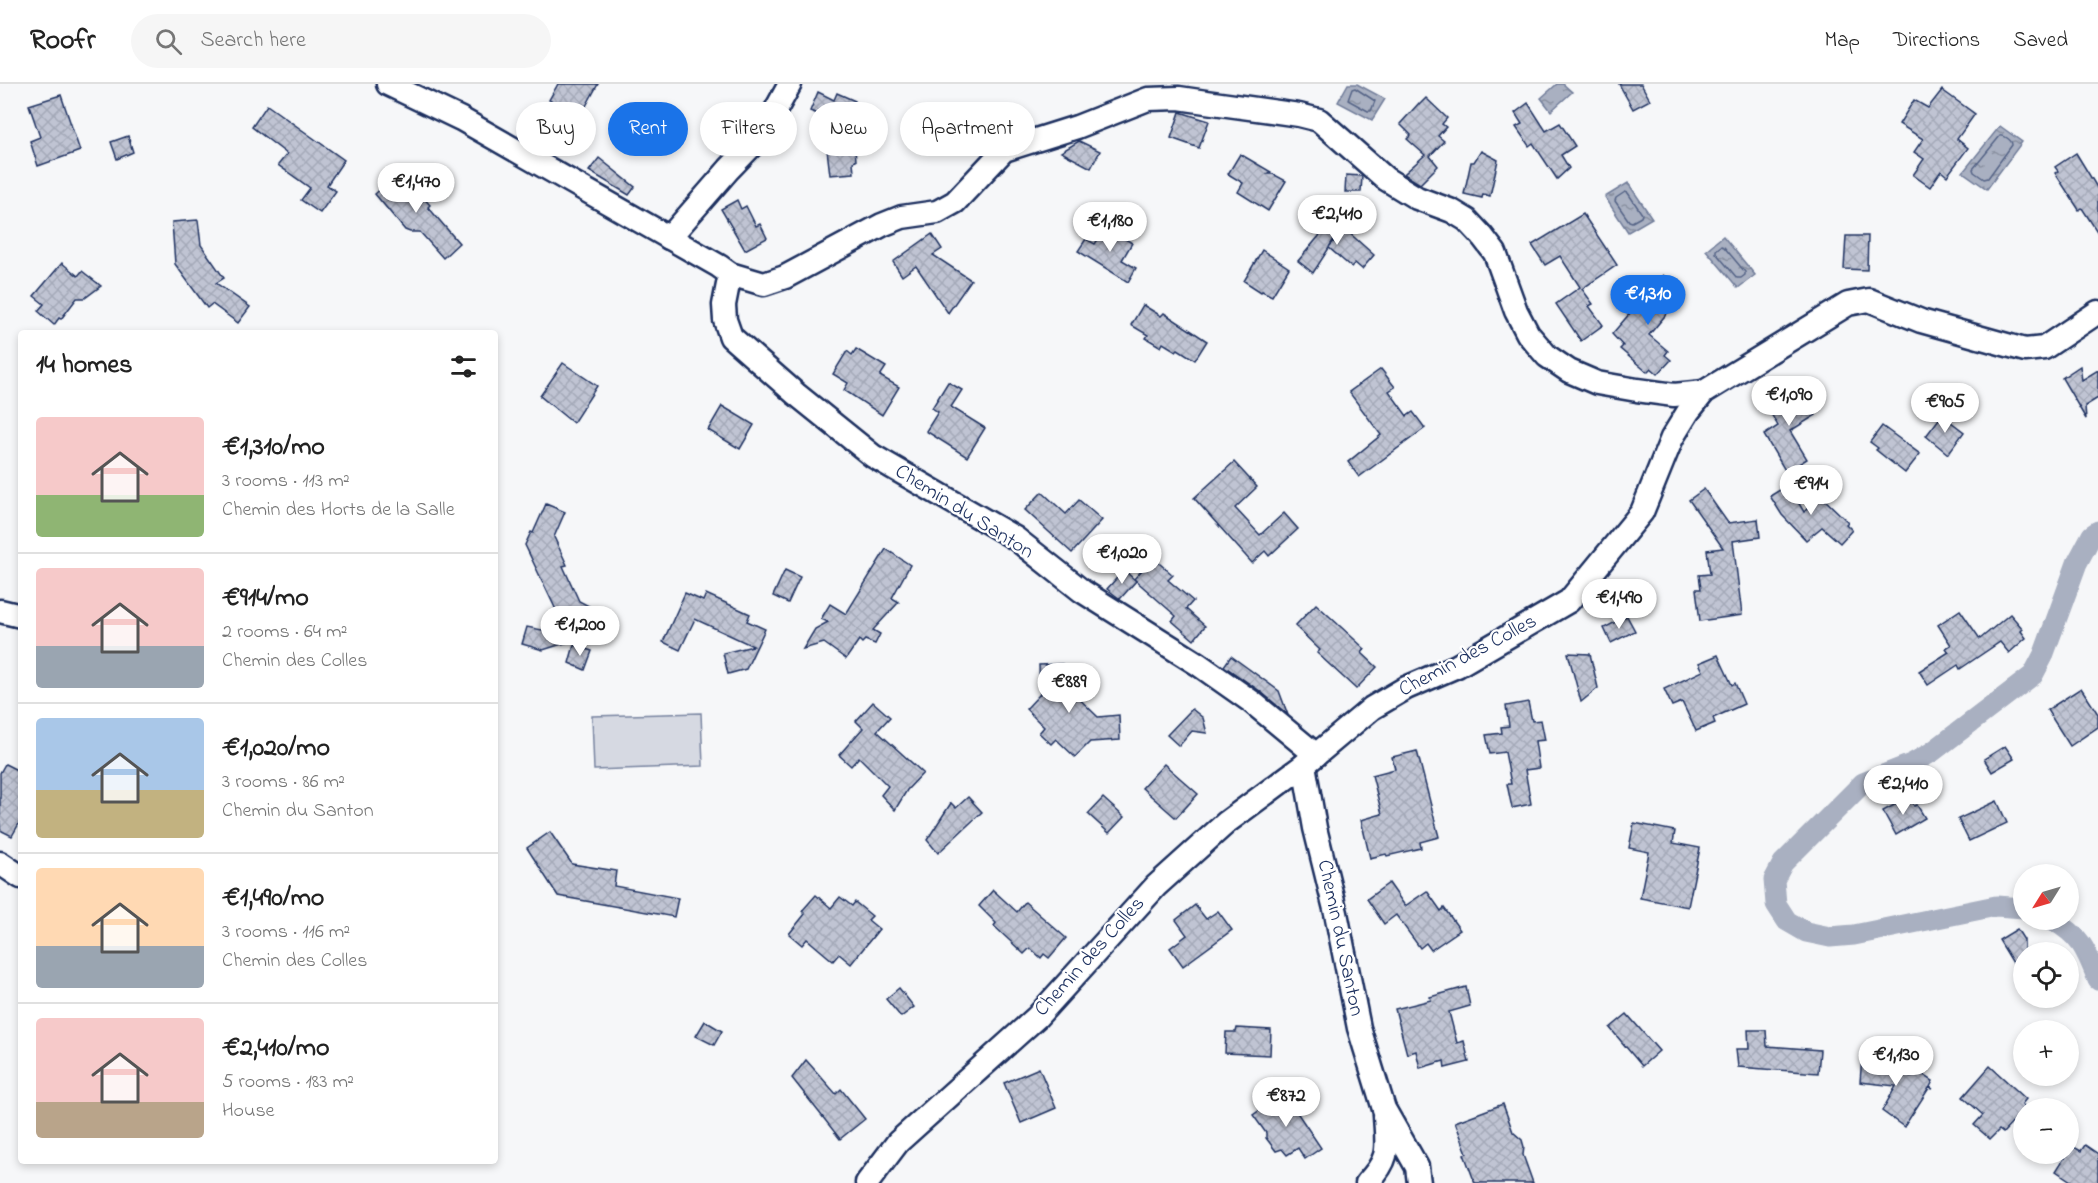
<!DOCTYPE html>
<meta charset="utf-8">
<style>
body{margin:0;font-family:"Indie Flower",sans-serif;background:#f6f6f6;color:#222;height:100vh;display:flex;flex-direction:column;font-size:22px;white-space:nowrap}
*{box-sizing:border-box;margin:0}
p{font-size:20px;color:#767676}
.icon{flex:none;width:33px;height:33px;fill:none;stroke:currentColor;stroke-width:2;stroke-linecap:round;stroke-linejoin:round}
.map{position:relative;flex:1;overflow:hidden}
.side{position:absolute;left:18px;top:246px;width:480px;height:834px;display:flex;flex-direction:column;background:#fff;border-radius:6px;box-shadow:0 3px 9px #0003}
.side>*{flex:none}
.top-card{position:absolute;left:516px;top:18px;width:570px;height:54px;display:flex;gap:12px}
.needle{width:39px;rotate:233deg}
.controls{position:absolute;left:2013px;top:780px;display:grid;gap:12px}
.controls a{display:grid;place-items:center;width:66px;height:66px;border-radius:50%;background:#fff;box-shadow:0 3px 9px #0003;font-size:30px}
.price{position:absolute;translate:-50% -51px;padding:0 14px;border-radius:21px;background:#fff;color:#222;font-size:20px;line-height:39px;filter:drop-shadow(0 2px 3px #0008)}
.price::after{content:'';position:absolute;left:50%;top:36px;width:18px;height:14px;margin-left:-9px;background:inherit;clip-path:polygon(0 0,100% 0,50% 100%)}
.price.active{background:#1a73e8;color:#fff}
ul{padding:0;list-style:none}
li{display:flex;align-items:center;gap:18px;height:150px;padding:0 18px}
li+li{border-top:2px solid #e0e0e0}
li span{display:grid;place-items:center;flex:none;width:168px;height:120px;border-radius:6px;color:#555}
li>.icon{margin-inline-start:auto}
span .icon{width:72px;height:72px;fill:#fffc;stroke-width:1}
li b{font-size:26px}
h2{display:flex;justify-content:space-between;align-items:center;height:72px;padding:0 18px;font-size:26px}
.pill{padding:0 21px;border-radius:27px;background:#fff;box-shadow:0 3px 9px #0003;font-size:21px;line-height:54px}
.pill.active{background:#1a73e8;color:#fff}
header{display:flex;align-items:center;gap:36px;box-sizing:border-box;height:84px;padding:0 30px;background:#fff;border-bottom:2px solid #e0e0e0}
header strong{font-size:28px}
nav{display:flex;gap:33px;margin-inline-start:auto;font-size:21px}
.search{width:420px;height:54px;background:#f6f6f6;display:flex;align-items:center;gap:15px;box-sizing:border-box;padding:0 21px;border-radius:33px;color:#767676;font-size:22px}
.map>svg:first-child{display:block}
</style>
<header>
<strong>Roofr</strong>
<div class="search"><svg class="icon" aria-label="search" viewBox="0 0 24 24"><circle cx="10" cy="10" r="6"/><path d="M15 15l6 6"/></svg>Search here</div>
<nav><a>Map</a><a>Directions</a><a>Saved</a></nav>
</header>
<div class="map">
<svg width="2098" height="1099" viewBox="0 0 2098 1099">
<defs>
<pattern id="water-ripples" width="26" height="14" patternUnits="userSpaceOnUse" patternTransform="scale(1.5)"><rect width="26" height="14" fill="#a9b0c1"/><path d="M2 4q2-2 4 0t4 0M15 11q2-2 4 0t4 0" fill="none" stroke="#8990a0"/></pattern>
<pattern id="building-cross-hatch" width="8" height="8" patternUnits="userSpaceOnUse" patternTransform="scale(1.5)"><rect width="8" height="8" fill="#c0c4d3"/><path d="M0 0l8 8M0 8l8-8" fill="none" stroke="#a4a9b8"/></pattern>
</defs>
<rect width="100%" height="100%" fill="#f6f7f9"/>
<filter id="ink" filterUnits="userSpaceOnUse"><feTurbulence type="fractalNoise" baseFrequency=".0167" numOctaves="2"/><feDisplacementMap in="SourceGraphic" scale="12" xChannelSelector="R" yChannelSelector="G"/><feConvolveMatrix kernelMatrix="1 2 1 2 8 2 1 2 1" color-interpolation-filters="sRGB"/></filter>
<g filter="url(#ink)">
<polygon fill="#d6d9e2" stroke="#7884a0" stroke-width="1.5" points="701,629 703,682 594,686 592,632"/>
<g fill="url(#water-ripples)" stroke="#707c99" stroke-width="1.5">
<polygon points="1348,0 1357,0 1385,15 1372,36 1338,18"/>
<polygon points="1557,0 1563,0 1572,8 1551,27 1541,14"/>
<polygon points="2000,42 2022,58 1987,105 1963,88"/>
<polygon points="1628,99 1652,134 1628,148 1605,113"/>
<polygon points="1723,152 1755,191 1738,204 1706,166"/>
</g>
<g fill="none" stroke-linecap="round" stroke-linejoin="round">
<g stroke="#546386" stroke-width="1.5">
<polygon points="1355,4 1375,17 1371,27 1368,27 1348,16 1352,5"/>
<path d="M2000,52C2004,51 2012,56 2012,61L1988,94L1984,95L1974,88L1973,85Z"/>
<polygon points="1625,108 1628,109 1642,130 1641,133 1632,138 1629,137 1615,117 1616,114"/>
<polygon points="1721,162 1724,163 1745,188 1745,191 1741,194 1737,194 1716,169 1716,166"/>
</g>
<g stroke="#a9b0c1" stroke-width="21">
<polyline points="2024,824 1996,822 1854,851 1830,853 1806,848 1787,837 1776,820 1774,796 1783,779 1863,699 1911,680 1932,668 2033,591 2043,572 2077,479 2092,451 2098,447"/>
<path d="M2053,836C2082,853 2086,866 2098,896"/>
</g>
</g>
<g fill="url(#building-cross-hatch)" stroke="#1b2f5e" stroke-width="1.5">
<polygon points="558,0 598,0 580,33 549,16"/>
<polygon points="1619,0 1641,0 1650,16 1633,25"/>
<polygon points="1942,6 1975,30 1957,55 1968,64 1947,92 1941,87 1930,103 1913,91 1924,75 1914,68 1923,55 1899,40 1914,16 1928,24"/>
<polygon points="818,8 834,16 837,9 855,17 848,32 850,51 854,51 856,77 853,78 854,89 830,91 823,32 810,27"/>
<polygon points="61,11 80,67 38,82 30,57 40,53 29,21"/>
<polygon points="1426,14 1447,34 1442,40 1446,43 1438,52 1444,57 1430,72 1438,82 1420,100 1404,90 1425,71 1407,55 1411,51 1400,40 1419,19 1420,20"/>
<polygon points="1528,19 1546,47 1560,39 1575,62 1561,71 1569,84 1557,95 1533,59 1529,62 1516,43 1522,40 1515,29"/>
<polygon points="267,21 344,76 327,101 336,107 320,129 301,116 310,104 278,81 287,70 252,43"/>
<polygon points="1180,28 1209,37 1199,64 1171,54"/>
<polygon points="128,52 133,68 117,75 111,58"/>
<polygon points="1079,57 1100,67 1091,84 1061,68"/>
<polygon points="1481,67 1498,76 1490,112 1483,110 1482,114 1464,110 1471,78 1474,78"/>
<polygon points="2076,69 2098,105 2098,149 2082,124 2079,126 2055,89 2058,87 2055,83"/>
<polygon points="1240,70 1271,88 1268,90 1273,90 1286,97 1268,127 1238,108 1243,99 1228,90"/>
<polygon points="599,74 635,103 629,111 589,87"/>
<polygon points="400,88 430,121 428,123 459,159 443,174 420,148 410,148 405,146 375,110"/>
<polygon points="1346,91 1362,92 1361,108 1345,108"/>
<polygon points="737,116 741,125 746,122 756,142 760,140 767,154 745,166 721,125"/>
<polygon points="1342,125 1350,131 1329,163 1345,145 1374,171 1362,185 1355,179 1351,183 1329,164 1313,189 1298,177"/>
<polygon points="1583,130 1617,181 1582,205 1593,220 1589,222 1603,241 1581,257 1556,220 1580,203 1560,172 1545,181 1532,161"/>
<polygon points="198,136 201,161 224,194 216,199 250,223 238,239 212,220 207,224 175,180 172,138"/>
<polygon points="1106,143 1132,159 1122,176 1136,184 1128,198 1078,167 1086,155 1095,160"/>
<polygon points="932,150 942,165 933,171 971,196 948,229 916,182 902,192 893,178"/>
<polygon points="1846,152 1868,152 1867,186 1844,185"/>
<polygon points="1262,166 1289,184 1272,212 1262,207 1261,208 1244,197"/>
<polygon points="62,179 78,192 82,187 101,202 85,214 77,214 61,235 59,234 54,241 38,227 44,220 34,212"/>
<polygon points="1663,191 1684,209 1649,251 1668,267 1665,271 1671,276 1658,290 1651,284 1647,288 1620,265 1623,262 1612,250"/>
<polygon points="1143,221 1161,232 1164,229 1207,257 1195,276 1178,265 1176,267 1163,259 1161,263 1146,254 1148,251 1131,241"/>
<polygon points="856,265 886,283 880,292 899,303 882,331 844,306 848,299 833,290 847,267 852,271"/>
<polygon points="563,279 597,302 573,339 540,312"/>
<polygon points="2080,282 2082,296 2098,286 2098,314 2085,322 2086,335 2062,294"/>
<polygon points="1381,285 1395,303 1389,307 1407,332 1413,328 1425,344 1359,393 1348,378 1381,351 1349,308"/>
<polygon points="948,298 962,306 951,323 985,344 967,373 926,347 938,328 932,324"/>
<polygon points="1798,302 1816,331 1790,347 1807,375 1786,388 1764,351 1778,342 1766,321"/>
<polygon points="722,322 754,341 740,365 708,346"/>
<polygon points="1942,331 1964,348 1948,370 1926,352"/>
<polygon points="1882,342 1920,370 1905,389 1876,366 1878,364 1870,358"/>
<polygon points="1234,378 1257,403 1235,424 1260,451 1284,429 1298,445 1269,472 1265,467 1252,479 1194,414"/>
<polygon points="1788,401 1804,428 1820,411 1848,438 1846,440 1852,446 1840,459 1822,443 1806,456 1782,431 1770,412"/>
<polygon points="1704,405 1728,439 1758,435 1760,453 1733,457 1742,531 1700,537 1696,505 1701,505 1699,491 1710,490 1707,466 1723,464 1689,416"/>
<polygon points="1042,408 1066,430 1079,416 1102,436 1072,469 1025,426"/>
<polygon points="546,420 565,428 554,453 567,481 563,482 579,517 602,529 591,551 543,566 522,560 527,543 568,551 525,461 531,448 533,449"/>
<polygon points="886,465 910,481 892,514 899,518 873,546 880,550 875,560 865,556 862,559 859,556 846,575 824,559 803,565 815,545 828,538 821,535 830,520 846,530"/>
<polygon points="1153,474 1173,491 1168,496 1193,517 1186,525 1205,542 1194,556 1172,537 1176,532 1134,495"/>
<polygon points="785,486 800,493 788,519 773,512"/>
<polygon points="1124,486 1136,497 1120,515 1107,505"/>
<polygon points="685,509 703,517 706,510 750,530 747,537 765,545 746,585 728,590 723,569 753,562 695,535 680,566 663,558"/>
<polygon points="1316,520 1365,565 1362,569 1377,583 1356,605 1317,569 1320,566 1295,542"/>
<polygon points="1960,526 1980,555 2010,530 2023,545 2021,547 2026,554 2009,569 2000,558 1960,585 1958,581 1928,601 1919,587 1949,568 1946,564 1951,561 1938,541"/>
<polygon points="1627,532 1635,547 1611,559 1604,544"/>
<polygon points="574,561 592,567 585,586 569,579"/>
<polygon points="1568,569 1590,570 1598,604 1581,618"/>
<polygon points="1718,571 1732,601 1735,599 1744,620 1713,634 1715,639 1696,647 1682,618 1672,622 1664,605 1703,587 1699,579"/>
<polygon points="1231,572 1279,607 1288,631 1260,607 1224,582"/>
<polygon points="1062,580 1064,600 1098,633 1119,631 1120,656 1090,658 1075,673 1056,655 1051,660 1039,649 1044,643 1026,625 1040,610 1039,581"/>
<polygon points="2081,604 2098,630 2098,643 2070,662 2047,626"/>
<polygon points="873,618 890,633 877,647 923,689 907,706 895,726 881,711 888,702 859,673 851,682 839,671 863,644 856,637"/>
<polygon points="1528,618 1532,637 1541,636 1545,656 1535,657 1539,684 1525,686 1531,720 1512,724 1507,700 1511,700 1505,668 1490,670 1486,651 1502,649 1501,643 1509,642 1506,622"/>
<polygon points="1192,625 1203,634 1207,649 1192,647 1179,662 1167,651"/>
<polygon points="2005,662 2014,675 1992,688 1984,675"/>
<polygon points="1417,667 1439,753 1420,758 1421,764 1387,772 1386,770 1370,774 1361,736 1382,730 1372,691 1395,685 1392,673"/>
<polygon points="5,680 21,688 21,736 12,752 0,746 0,689"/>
<polygon points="1164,680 1198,710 1176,734 1142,704"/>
<polygon points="968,713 982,728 938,769 927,756 951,719 956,724"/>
<polygon points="1909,713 1914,722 1917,721 1925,734 1896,751 1883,727"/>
<polygon points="1103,714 1124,733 1109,749 1088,730"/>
<polygon points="1997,717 2007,739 1969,757 1958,735"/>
<polygon points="1634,739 1675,747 1673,759 1700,764 1688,823 1640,814 1649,768 1629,764"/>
<polygon points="550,748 572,780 616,787 614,802 678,814 674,833 558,812 527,764"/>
<polygon points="1389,799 1405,822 1427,807 1441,827 1444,824 1460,846 1431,866 1426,859 1420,864 1396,831 1384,840 1367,815"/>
<polygon points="993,806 1017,828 1025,818 1066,854 1049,874 1044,870 1041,874 1030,864 1024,870 994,842 996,839 979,822"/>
<polygon points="816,811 831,824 840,813 852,822 855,818 872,832 868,836 879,845 851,880 839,870 833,877 807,855 802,861 789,850 805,830 802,827"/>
<polygon points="1195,821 1206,835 1218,827 1232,846 1183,882 1170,864 1187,851 1176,836"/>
<polygon points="2017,845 2024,856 2024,897 1999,856"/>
<polygon points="1466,903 1470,922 1449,928 1457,959 1464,957 1469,978 1445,984 1444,977 1420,984 1416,967 1407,970 1395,925 1431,916 1430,913"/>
<polygon points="899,904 914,923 901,933 886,915"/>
<polygon points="1627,930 1659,967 1642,982 1610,944"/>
<polygon points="705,937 722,947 714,961 696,952"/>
<polygon points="1237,944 1271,946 1270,971 1225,969 1226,948 1236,948"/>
<polygon points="1748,946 1766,946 1767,962 1820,966 1818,989 1738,983 1736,965 1749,965"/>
<polygon points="1870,971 1890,973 1890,982 1912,993 1916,986 1933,997 1930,1003 1933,1005 1929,1004 1904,1043 1882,1027 1896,1002 1860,998 1862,973 1870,974"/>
<polygon points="806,976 836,1010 841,1005 865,1035 840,1055 792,994"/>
<polygon points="1990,982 2026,1015 2022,1020 2026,1024 2003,1049 1999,1046 1990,1055 1974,1041 1983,1031 1963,1013"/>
<polygon points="1039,984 1056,1024 1021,1039 1004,999"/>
<polygon points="1284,1009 1321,1064 1305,1075 1298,1064 1287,1071 1282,1065 1276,1067 1266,1054 1266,1049 1253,1031"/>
<polygon points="1503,1020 1513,1048 1522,1056 1524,1063 1523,1071 1533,1099 1475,1099 1464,1070 1467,1069 1455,1038"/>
<polygon points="2085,1061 2098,1070 2098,1099 2074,1099 2056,1087 2072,1062 2081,1067"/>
</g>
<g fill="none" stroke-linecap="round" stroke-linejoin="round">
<g stroke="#1b2f5e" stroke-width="27">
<g id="minor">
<polyline points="388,0 461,35 719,182 730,190 764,200 785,193 882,141 902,133 937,128 955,118 1004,66 1077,43 1148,15 1179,14 1206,18 1299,31 1319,36 1386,95 1417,114 1452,127 1467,136 1482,152 1495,169 1516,227 1528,250 1547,272 1569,287 1597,299 1637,306 1674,311 1704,308"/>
<polyline points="669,154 729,85 762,51 790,0"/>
<polyline points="730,190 724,221 725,236 731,253 796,310 873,372 1015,454 1082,507 1198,580 1252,618 1316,671"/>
<polyline points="0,527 21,532"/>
<polyline points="1304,681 1315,744 1336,829 1359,944 1384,1025 1417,1083 1419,1099"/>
<polyline points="0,779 21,793"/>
<polyline points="867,1099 898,1058 1037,933 1156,802 1227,738 1304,681 1372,624 1406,604 1457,582 1569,517 1642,428 1672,354 1688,328 1704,308 1848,220 1869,216 1921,237 2025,266 2044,264 2098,228"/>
<path d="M1367,1099C1391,1074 1387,1064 1385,1032"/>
</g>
</g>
<use href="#minor" stroke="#fff" stroke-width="22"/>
</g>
</g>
<g text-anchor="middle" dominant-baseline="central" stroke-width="4.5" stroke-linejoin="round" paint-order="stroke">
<g font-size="21" fill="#1b2f5e" stroke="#fff">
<text transform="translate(964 428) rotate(32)">Chemin du Santon</text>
<text transform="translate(1468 572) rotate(-28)">Chemin des Colles</text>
<text transform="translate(1340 854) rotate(78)">Chemin du Santon</text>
<text transform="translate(1090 873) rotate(-48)">Chemin des Colles</text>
</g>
</g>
</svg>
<div class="controls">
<a><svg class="needle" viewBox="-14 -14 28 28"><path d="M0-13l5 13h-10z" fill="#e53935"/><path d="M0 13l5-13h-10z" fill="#767676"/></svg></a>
<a><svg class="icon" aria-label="locate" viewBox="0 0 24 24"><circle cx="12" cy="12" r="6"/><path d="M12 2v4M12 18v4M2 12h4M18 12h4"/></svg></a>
<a>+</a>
<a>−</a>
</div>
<b class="price" style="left:416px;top:130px">€1,470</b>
<b class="price" style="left:1337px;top:162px">€2,410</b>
<b class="price" style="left:1110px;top:169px">€1,180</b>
<b class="price active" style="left:1648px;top:242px">€1,310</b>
<b class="price" style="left:1789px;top:343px">€1,090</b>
<b class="price" style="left:1945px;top:350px">€905</b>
<b class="price" style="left:1811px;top:432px">€914</b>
<b class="price" style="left:1122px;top:501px">€1,020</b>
<b class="price" style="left:1619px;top:546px">€1,490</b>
<b class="price" style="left:580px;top:573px">€1,200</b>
<b class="price" style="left:1069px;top:630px">€889</b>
<b class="price" style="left:1903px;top:732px">€2,410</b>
<b class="price" style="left:1896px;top:1003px">€1,130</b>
<b class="price" style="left:1286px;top:1044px">€872</b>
<div class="top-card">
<a class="pill">Buy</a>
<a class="pill active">Rent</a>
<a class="pill">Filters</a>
<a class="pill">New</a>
<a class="pill">Apartment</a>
</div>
<section class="side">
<h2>14 homes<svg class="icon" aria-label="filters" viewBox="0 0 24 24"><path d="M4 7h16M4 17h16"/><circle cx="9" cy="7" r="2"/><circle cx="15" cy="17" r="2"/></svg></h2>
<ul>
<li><span style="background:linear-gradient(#f6c9c9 65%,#8fb573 0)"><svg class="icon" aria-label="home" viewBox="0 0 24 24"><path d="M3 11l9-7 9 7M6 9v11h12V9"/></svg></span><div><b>€1,310/mo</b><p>3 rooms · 113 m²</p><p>Chemin des Horts de la Salle</p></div></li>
<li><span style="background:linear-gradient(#f6c9c9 65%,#9aa5b1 0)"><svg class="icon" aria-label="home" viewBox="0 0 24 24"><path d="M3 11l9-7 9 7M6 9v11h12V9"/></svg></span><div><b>€914/mo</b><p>2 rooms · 64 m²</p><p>Chemin des Colles</p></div></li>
<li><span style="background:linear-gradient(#a9c7e8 60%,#c2b280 0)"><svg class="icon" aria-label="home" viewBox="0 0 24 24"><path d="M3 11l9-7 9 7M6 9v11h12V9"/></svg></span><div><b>€1,020/mo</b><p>3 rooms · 86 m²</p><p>Chemin du Santon</p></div></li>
<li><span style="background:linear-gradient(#ffd9b3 65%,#9aa5b1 0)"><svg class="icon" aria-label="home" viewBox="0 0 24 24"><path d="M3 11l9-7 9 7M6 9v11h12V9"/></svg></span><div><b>€1,490/mo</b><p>3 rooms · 116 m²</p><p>Chemin des Colles</p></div></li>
<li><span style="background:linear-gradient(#f6c9c9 70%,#b9a48a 0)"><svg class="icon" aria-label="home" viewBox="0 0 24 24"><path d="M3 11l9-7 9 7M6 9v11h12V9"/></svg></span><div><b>€2,410/mo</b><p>5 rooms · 183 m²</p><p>House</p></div></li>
</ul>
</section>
</div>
